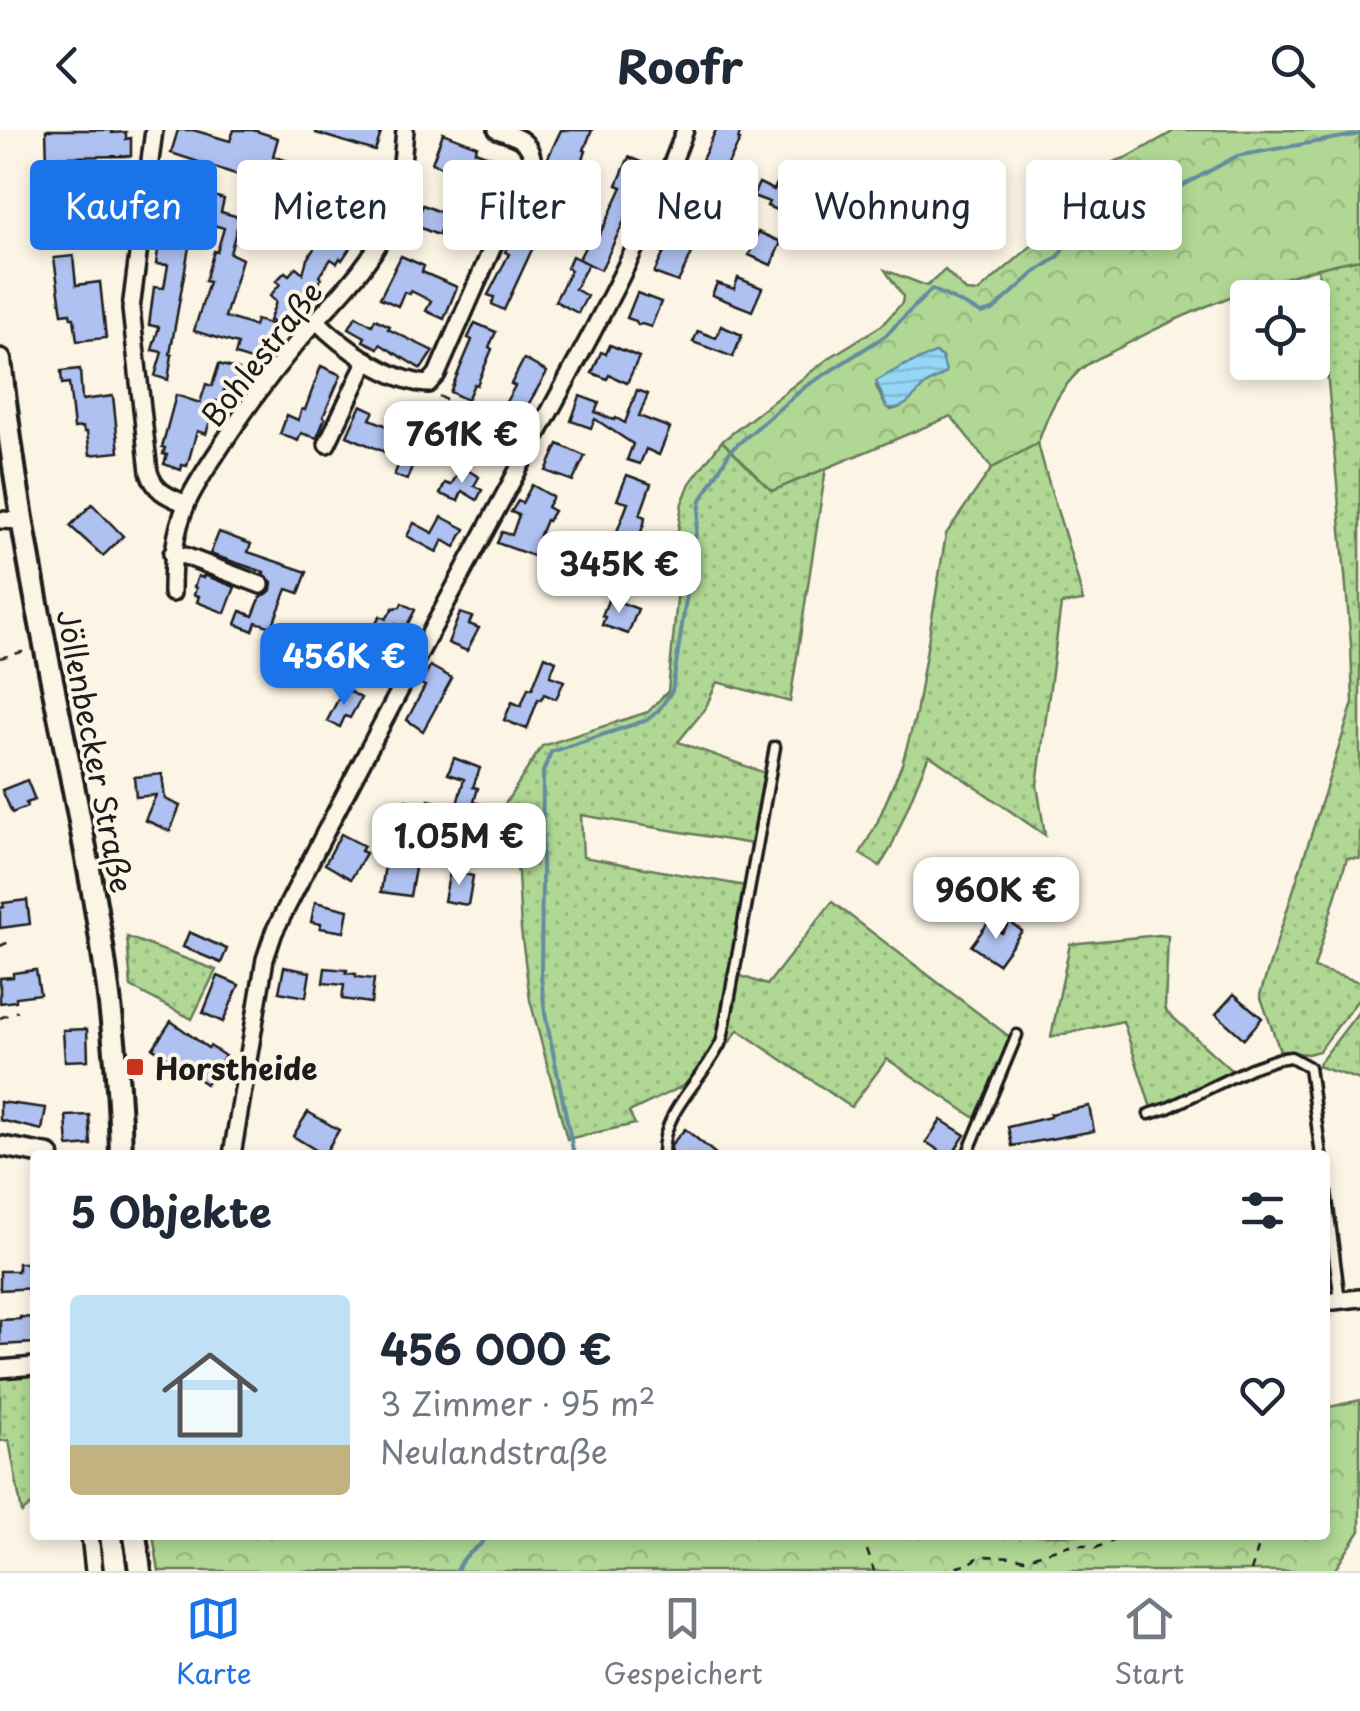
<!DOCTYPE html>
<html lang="de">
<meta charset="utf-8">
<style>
body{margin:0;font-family:"Playpen Sans",sans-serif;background:#f6f6f7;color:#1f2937;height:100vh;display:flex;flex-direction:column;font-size:38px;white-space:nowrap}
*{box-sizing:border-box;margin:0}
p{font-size:32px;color:#747a83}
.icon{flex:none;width:55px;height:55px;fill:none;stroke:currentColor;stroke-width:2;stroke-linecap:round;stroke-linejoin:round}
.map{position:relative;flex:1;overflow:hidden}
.panel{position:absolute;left:30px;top:1020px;width:1300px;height:390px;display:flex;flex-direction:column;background:#fff;border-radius:10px;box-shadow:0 5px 15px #0003}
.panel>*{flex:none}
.top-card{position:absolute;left:30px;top:30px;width:1300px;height:90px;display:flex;gap:20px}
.fabs{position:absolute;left:1230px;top:150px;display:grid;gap:20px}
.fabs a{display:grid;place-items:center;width:100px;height:100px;border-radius:10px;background:#fff;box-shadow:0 5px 15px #0003;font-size:50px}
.price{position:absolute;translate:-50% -85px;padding:0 22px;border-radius:20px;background:#fff;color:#222;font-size:32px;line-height:65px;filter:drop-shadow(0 2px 5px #0008)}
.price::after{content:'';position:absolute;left:50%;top:60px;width:30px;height:22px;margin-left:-15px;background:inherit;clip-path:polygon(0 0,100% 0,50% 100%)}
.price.selected{background:#1a73e8;color:#fff}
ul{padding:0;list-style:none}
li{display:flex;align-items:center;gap:30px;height:250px;padding:0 40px}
li span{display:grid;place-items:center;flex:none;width:280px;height:200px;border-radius:10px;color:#555}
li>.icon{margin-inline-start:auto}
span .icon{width:120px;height:120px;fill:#fffc;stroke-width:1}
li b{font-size:42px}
h2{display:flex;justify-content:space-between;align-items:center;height:120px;padding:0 40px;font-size:42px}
.chip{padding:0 35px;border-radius:10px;background:#fff;box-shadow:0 5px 15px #0003;font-size:35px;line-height:90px}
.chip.selected{background:#1a73e8;color:#fff}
header{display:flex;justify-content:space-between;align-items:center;height:130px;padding:0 40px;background:#fff;font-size:45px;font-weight:700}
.tab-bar{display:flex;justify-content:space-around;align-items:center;height:140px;border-top:2px solid #e0e1e3;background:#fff;font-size:28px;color:#747a83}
.tab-bar a{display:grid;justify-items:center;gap:5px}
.tab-bar .selected{color:#1a73e8}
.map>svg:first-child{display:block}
</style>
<header><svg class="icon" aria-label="back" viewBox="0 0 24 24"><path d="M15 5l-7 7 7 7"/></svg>Roofr<svg class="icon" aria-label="search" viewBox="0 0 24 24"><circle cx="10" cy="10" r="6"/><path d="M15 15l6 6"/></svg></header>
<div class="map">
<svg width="1360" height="1441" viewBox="0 0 1360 1441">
<defs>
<pattern id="grass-dots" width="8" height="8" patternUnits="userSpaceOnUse" patternTransform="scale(2.5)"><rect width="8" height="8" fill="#b0d894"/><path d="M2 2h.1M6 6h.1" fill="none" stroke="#97b97f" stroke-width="1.8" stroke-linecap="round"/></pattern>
<pattern id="forest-crowns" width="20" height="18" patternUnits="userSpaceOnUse" patternTransform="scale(2.5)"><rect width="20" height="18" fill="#b0d894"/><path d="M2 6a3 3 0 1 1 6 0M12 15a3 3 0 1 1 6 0" fill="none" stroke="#97b97f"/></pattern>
<pattern id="water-rules" width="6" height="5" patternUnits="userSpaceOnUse" patternTransform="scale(2.5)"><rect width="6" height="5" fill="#95d7f7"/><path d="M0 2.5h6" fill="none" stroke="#80b8d3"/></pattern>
</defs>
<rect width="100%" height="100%" fill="#fcf5e5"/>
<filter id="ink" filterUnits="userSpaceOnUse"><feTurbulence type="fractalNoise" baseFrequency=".01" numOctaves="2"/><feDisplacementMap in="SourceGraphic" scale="20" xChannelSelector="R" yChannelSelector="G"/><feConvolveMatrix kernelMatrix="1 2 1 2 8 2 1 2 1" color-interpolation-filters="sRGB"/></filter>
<g filter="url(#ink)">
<g fill="url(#grass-dots)" stroke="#667a58" stroke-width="2.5">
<polygon points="1360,129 1360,729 1347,728 1314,838 1360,852 1360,867 1319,921 1308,924 1280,921 1260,865 1353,573 1351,514 1318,137"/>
<polygon points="722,311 772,361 826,338 790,572 717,552 705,579 678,612 768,644 758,715 581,685 583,727 746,756 718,908 713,921 687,956 685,955 629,982 635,994 567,1009 530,870 521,800 518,743 505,697 505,674 542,616 648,582 668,561 679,448 678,400 682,373 690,353"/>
<path d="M1038,313C1051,367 1071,417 1083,471L1061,474L1037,655L1045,705L929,625L891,718L880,736L860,724L877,693L902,634L916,584L946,404L992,338Z"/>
<polygon points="832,772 1011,908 975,988 887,929 851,977 738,900 719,927 727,909 738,845 767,855"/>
<polygon points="1159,805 1168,806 1165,877 1167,882 1232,941 1188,965 1151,978 1123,891 1051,907 1070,814"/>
<polygon points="127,807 216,840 192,889 131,857"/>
<polygon points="1360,880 1360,950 1317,936"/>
<polygon points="35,1242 35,1372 22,1383 9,1310 0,1311 0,1246"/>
</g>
<g fill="url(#forest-crowns)" stroke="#667a58" stroke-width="2.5" fill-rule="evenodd">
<path d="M1176,0H1360V129C1282,143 1191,179 1121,217C1108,224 1091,230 1080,240C1057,262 1048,284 1038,313L992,338L951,286L772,361L722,311L829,228L882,195L902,173L903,166L885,140L927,156L945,140L966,161L978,162L1036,112L1052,89L1057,70L1064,55L1075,45L1128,27ZM936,223L942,227L946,242C940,248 933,249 925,255C913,265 907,277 891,280L885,275L876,256L901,237Z"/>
<polygon points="1360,1270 1360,1401 1334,1441 159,1441 153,1405 1325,1405 1325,1278"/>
</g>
<path fill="url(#water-rules)" stroke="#658c9f" stroke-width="2.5" d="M935,223L942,227L946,242C940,248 930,250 924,256C912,268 906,280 887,278L876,251L901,237Z"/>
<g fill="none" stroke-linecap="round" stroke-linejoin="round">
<g stroke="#658c9f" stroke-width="4">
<polyline points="574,1025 545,883 541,845 543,642 551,622 647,590 658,581 672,561 701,370 731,320 805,257 885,206 932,159 981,183 993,180 1033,144 1059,126 1078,90 1097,76 1121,65 1145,58 1182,56 1237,26 1360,4"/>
<path d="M457,1441C462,1423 480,1420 488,1405"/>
</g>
</g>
<g fill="#afc1f0" stroke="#1c1c1c" stroke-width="2.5">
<polygon points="46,0 112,0 112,3 126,2 126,9 131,8 131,26 58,27 58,34 47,34"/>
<polygon points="178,0 193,0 230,11 234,0 253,0 278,8 273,26 321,42 312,69 171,23"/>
<polygon points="316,0 382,0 375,21 316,3"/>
<polygon points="561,0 592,0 584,20 586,21 582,33 577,31 564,61 560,59 504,180 492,174 494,167 488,165 509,124 505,122 514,102 520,105 528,85 522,83"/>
<polygon points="716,0 741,0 738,9 740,10 717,57 709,53 704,54 703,50 694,47"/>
<polygon points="443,3 477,16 475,21 508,33 493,66 481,61 485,51 461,43 458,51 444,46 447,39 432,33"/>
<polygon points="629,27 650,36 601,140 579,129 588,111 594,114 606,92 622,57 617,55"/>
<polygon points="89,50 100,105 71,111 67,87 63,88 62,83 54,85 48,58"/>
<polygon points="759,53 774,60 777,53 801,62 791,86 767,76 769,72 753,66"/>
<polygon points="183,57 224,69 221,82 246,89 250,76 271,82 265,104 237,98 230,123 242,129 225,187 254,196 256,190 274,195 269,214 263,212 258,226 256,225 254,231 235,225 238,214 194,201 209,152 205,151 214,121 217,122 224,98 194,89 170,224 172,225 168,250 155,246 162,222 152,220 159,197 149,195 154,157 164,158 168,135 156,134 161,99 170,100"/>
<polygon points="685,70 694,74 698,73 700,77 708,81 695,117 678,152 654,143 677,96"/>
<polygon points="423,75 466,93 468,87 488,96 480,115 441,98 438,105 414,95"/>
<polygon points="329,96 342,102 344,101 356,109 342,130 340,128 337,133 331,129 319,146 321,148 317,160 306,172 298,180 292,175 285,196 269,191 276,172 270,166 280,154 276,151 285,142 289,145 296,137 303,143 307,129"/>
<polygon points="758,102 781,112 771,135 749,125"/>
<polygon points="73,126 76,155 100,152 106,208 77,211 74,188 71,188 70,183 62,184 54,128"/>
<polygon points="401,126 424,136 422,142 457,157 444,189 426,181 431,171 411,161 410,164 404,162 398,176 380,168"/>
<polygon points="572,126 588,134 575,159 587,166 578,183 555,171 571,140 567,138"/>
<polygon points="738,148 762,158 752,181 712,165 717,153 734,159"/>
<polygon points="637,163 661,172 651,197 642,194 638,195 636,191 627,188"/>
<polygon points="356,186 372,195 375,189 390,196 388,199 433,221 421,239 380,214 378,218 363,211 365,207 349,198"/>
<polygon points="475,193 496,202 489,217 492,219 477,255 474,254 467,270 450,262 472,210 468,208"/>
<polygon points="721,196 742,205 733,227 693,212 698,201 716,208"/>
<polygon points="610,215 639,227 627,253 609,245 607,249 592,243 601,222 606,224"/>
<polygon points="524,229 547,242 517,294 499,284 515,256 511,254"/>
<polygon points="219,234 239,240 233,262 224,260 221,272 216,271 206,304 197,301 187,336 182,335 181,340 164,334 167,325 163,324 165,318 162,317 176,265 200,273 206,254 212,256"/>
<polygon points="321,236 341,245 323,287 325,288 317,308 301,303 298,311 280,304 287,285 298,290 302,279 305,280"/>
<polygon points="80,239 82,270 113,266 119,322 90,325 87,302 84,302 83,297 74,298 69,253 62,254 61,241"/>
<polygon points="637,260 648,264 639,286 670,298 659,325 646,319 640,334 627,330 633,314 595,289 591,298 571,291 580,266 599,273 595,282 614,290 616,288 625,293"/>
<polygon points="361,275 374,281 370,289 402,302 406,293 425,301 407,350 394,345 400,332 390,328 392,325 347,306"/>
<polygon points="558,314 585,326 573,351 546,341"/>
<polygon points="462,337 479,347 474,356 482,360 477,370 462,361 458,371 440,364 445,353 451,355"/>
<polygon points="627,345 651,354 640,385 645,387 644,394 628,436 608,425 628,373 617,370"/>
<polygon points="532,355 553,367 547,377 554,381 548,391 546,390 537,412 544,414 539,428 497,413 502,402 512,405 519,385 511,382 518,371 522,373"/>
<polygon points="92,374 123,406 103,426 70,396"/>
<polygon points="442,387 465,399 455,417 443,410 437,422 407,406 414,393 433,403"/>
<polygon points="219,402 251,414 248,422 307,442 299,463 287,459 272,497 256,492 253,501 236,494 241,481 253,486 261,466 267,464 271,460 272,452 263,444 264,442 210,424"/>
<polygon points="204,445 235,457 225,483 197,472 199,466 194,465 196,458 194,457 198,446 203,448"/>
<polygon points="609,468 638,479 628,504 602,495 605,487 602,486"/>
<polygon points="402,473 415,480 405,499 395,494 378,522 383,525 375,540 357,530 380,486 386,489 393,478 400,477"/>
<polygon points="460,483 472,487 469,494 479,498 467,521 448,513"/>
<polygon points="545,526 556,531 550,546 564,551 556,569 544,564 541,570 538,569 527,599 504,590 512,572 521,576 528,558 532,559"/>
<polygon points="430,536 452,548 423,601 407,590 425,556 421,554"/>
<polygon points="344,558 361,568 350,588 345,586 340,597 327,591"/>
<polygon points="454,628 480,638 473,657 478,658 474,672 485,675 484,682 487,683 481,706 461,701 460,708 448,705 451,696 428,688 427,694 420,692 419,695 400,689 406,670 426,677 429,670 456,678 464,649 448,644"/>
<polygon points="162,644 165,669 180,676 170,701 145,690 156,665 136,667 134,647"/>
<polygon points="27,650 35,670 26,673 27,677 12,683 2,660"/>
<polygon points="341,704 364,716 361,721 366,723 351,749 325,734"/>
<polygon points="399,726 402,731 416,733 410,766 381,762 386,728 395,729"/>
<polygon points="450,741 473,746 468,775 444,771"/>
<polygon points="27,770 30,794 0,798 0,778 4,777 3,773"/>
<polygon points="315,772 348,780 344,802 320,798 321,794 311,792"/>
<polygon points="1010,792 1022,801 998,834 971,816 988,793 1002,803"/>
<polygon points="189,802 227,819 221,833 183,817"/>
<polygon points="284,837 310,842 306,867 279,862"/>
<polygon points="325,838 347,840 346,843 356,844 356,847 374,849 371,873 342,869 344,855 323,853"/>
<polygon points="36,840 40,864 16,867 16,871 0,873 0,848 13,847 13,843"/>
<polygon points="218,846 239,855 223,892 203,883"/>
<polygon points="1234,864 1262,888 1244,909 1216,884"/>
<polygon points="171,891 208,918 210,916 225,926 206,954 191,944 192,942 153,918"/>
<polygon points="87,899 88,930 65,931 63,900"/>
<polygon points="0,972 46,978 42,1000 0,990"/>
<polygon points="1089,976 1094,1001 1012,1016 1008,997 1050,987 1050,984"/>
<polygon points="308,982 339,1000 324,1025 293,1006"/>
<polygon points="89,985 91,1015 68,1017 66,986"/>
<polygon points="941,990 965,1005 952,1025 946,1025 926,1012"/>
<polygon points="685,999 717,1025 671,1025 671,1015"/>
<polygon points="18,1133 35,1133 35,1158 0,1160 0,1141 18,1141"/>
<polygon points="20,1187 35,1188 35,1213 0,1215 0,1190 20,1189"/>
</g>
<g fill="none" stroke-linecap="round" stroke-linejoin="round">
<g stroke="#1c1c1c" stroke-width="15">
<g id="service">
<polyline points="1149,984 1168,978 1251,938 1277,929 1291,927 1309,937 1321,1025"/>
<path d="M663,1025C662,979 705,949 722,910L775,617"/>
<polyline points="967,1025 1017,905"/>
<polyline points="1325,1054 1340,1171"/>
</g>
</g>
<g stroke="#1c1c1c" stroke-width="22">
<g id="minor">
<path d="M154,0L131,179L149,342C155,362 168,366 186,374"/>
<path d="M316,190C342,217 390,251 428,254L437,244L532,27C528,8 513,6 497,0"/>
<polyline points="327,314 367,230"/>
<polyline points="0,390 21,391"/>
<polyline points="172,424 185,426 261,455"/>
<path d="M172,463C172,432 174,403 187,373C195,355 207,338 218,321C247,276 278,233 314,193C341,163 370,135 387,97C401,68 402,32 405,0"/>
<path d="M232,1025L265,829L274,802C351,651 430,502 511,353C573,237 640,123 685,0"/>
<polyline points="1325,1172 1360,1168"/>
<polyline points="0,1239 35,1236"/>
<polyline points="90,1405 94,1441"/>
</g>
</g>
<g stroke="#1c1c1c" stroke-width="25">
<polyline id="tertiary" points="0,1016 49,1025"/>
</g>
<g stroke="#1c1c1c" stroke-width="28">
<g id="secondary">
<path d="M0,230C11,326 26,420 45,515C78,684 118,852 121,1025"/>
<polyline points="135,1405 140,1441"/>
</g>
</g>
<g stroke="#1c1c1c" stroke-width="2.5" stroke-dasharray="8 8" stroke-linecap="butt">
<polyline points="439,266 520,310"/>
<polyline points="0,528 29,520"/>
<polyline points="0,816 9,812"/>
<polyline points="0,888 18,881"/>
<polyline points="1325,1203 1331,1185"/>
<polyline points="862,1405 874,1441"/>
<polyline points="941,1441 969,1434 980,1426 1015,1427 1024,1429 1070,1415 1087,1415 1096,1418 1123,1405"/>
<polyline points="1251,1441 1262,1405"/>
</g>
<use href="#service" stroke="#fcf5e5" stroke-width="8"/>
<use href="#minor" stroke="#fcf5e5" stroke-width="15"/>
<use href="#tertiary" stroke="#fcf5e5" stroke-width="18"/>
<use href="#secondary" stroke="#fcf5e5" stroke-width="20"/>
</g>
</g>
<rect fill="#c8321e" stroke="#fcf5e5" stroke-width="4" x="125" y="927" width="20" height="20" rx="5"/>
<g text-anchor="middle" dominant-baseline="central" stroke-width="8" stroke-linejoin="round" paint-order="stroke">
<g font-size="30" fill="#1c1c1c" stroke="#fcf5e5">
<text transform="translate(261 223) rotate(-52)">Bohlestraße</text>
<text transform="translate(96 621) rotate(79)">Jöllenbecker Straße</text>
</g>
<g font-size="30" font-weight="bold" fill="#1c1c1c" stroke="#fcf5e5" text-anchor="start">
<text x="155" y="937">Horstheide</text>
</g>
</g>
</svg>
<div class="fabs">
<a><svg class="icon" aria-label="locate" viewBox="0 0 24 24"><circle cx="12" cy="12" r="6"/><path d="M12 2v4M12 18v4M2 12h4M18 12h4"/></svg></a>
</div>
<b class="price" style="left:462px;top:356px">761K €</b>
<b class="price" style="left:619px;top:486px">345K €</b>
<b class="price selected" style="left:344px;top:578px">456K €</b>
<b class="price" style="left:459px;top:758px">1.05M €</b>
<b class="price" style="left:996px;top:812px">960K €</b>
<div class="top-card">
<a class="chip selected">Kaufen</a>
<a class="chip">Mieten</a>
<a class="chip">Filter</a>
<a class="chip">Neu</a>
<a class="chip">Wohnung</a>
<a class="chip">Haus</a>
</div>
<section class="panel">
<h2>5 Objekte<svg class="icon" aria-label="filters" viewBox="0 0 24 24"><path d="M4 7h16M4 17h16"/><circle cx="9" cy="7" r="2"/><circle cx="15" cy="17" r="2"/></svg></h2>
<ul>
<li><span style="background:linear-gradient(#bfe0f5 75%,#c2b280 0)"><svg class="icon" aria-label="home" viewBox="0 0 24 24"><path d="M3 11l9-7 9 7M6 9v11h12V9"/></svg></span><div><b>456 000 €</b><p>3 Zimmer · 95 m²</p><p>Neulandstraße</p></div><svg class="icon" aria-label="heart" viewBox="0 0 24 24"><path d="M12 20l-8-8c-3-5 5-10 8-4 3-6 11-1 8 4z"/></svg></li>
</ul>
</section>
</div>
<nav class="tab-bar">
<a class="selected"><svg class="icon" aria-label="map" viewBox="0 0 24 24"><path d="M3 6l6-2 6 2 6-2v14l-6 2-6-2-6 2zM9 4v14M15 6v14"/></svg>Karte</a>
<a><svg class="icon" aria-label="saved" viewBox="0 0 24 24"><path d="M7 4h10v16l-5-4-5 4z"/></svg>Gespeichert</a>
<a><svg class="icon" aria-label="home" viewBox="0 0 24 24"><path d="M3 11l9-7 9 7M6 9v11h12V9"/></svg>Start</a>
</nav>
